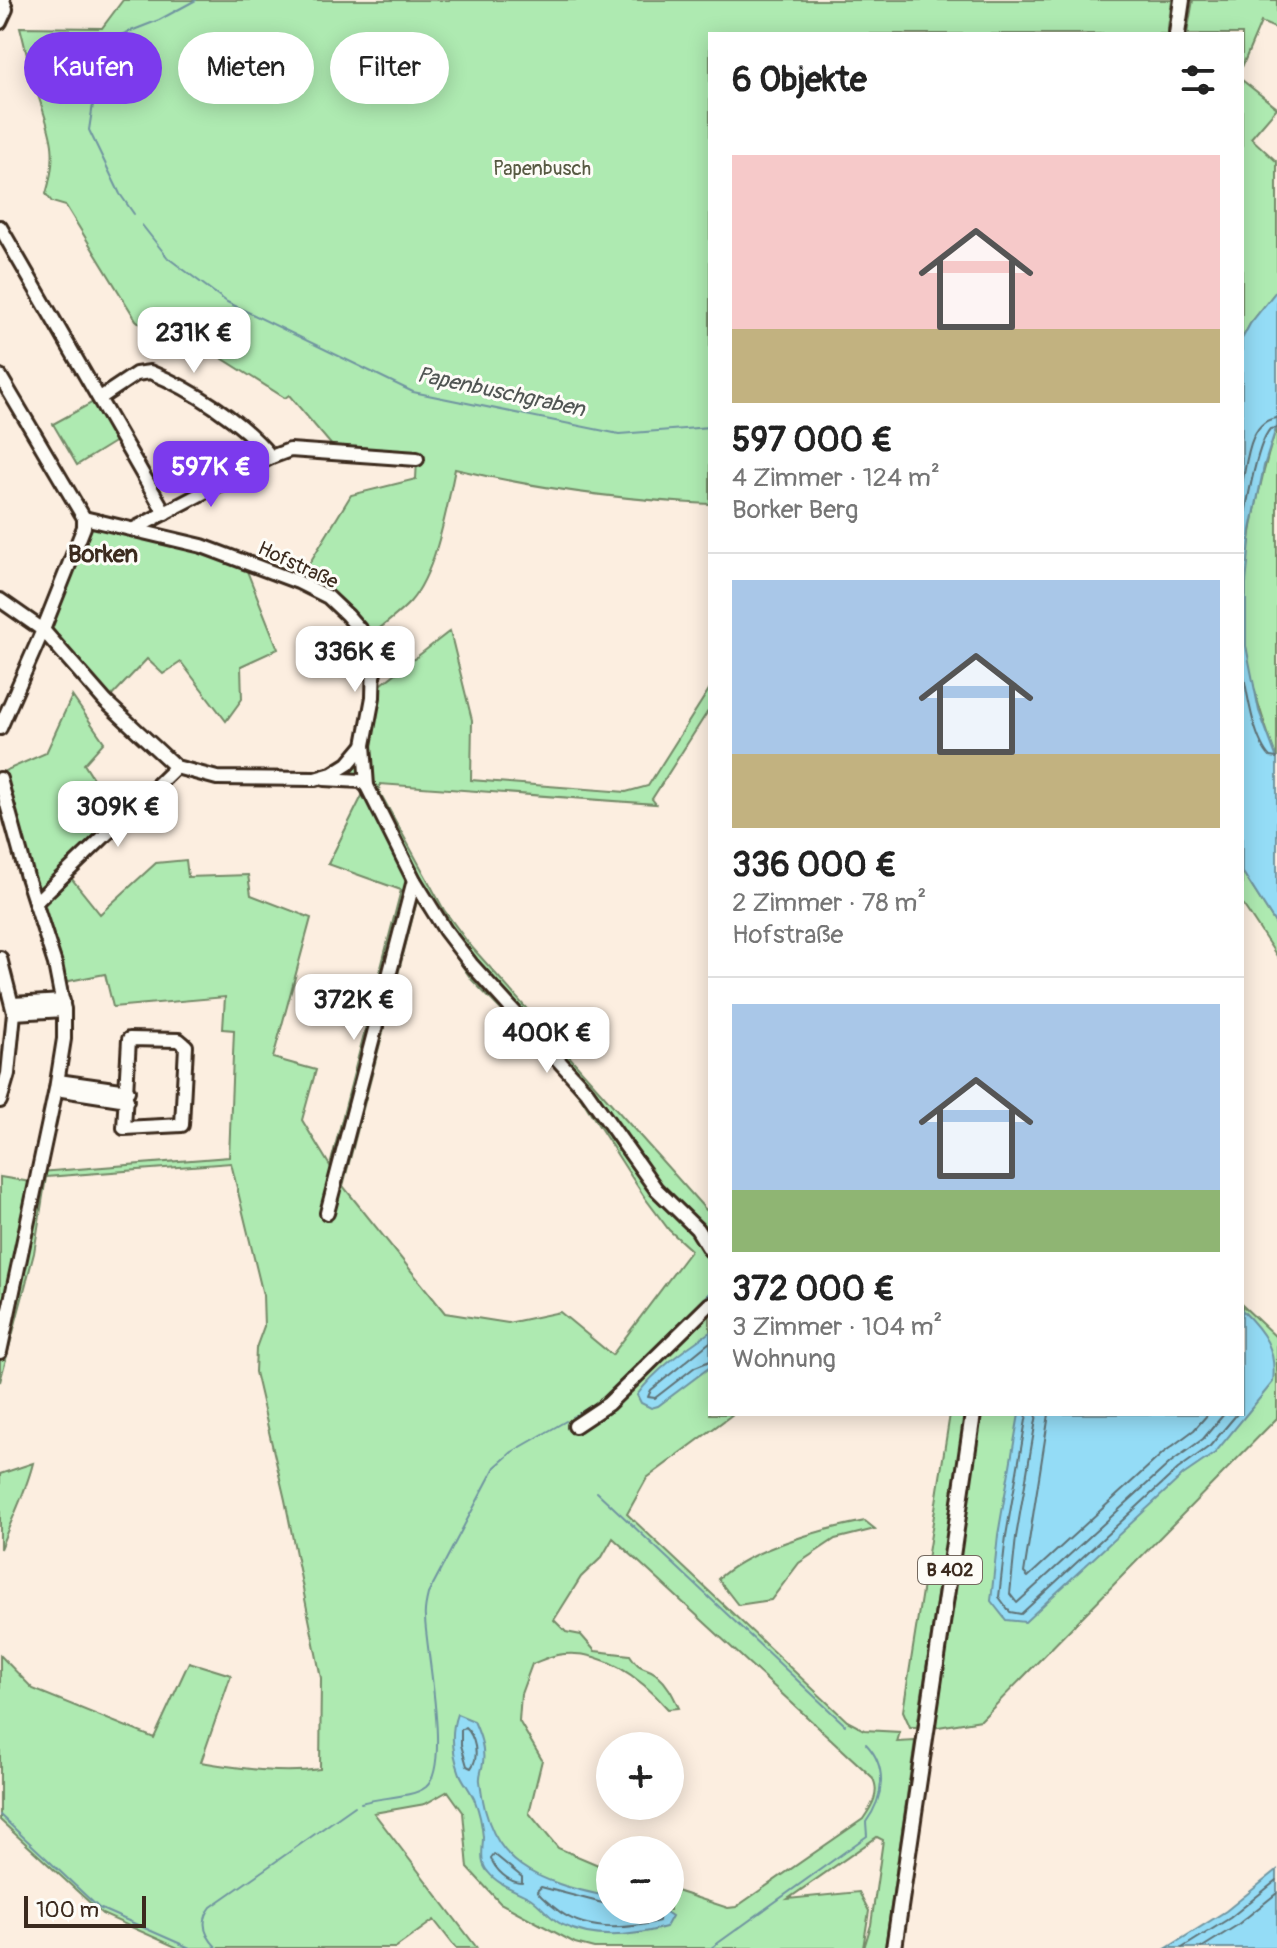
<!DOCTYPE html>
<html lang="de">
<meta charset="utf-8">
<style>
body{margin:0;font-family:Pangolin,sans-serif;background:#f6f6f6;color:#222;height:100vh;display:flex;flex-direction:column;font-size:30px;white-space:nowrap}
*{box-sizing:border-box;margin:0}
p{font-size:26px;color:#767676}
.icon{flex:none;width:44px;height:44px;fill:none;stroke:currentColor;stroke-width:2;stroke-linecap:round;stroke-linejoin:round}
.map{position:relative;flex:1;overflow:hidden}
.drawer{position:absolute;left:708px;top:32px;width:536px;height:1384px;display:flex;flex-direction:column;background:#fff;border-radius:0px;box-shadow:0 4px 20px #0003}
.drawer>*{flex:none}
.hud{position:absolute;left:24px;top:32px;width:564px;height:72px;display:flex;gap:16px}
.buttons{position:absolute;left:596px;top:1732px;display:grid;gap:16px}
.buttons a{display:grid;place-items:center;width:88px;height:88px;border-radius:50%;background:#fff;box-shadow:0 4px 20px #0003;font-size:40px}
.scale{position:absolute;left:24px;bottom:20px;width:122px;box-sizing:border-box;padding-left:8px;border:4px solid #3b2a1e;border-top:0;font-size:22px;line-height:28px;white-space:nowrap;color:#3b2a1e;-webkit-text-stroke:6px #fdfcf7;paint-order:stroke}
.price{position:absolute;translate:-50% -68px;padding:0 18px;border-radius:16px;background:#fff;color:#222;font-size:26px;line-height:52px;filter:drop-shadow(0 2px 4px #0008)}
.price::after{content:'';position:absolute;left:50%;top:48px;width:24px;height:18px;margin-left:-12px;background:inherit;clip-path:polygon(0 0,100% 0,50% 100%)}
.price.selected{background:#7c3aed;color:#fff}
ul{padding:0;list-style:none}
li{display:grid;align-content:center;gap:16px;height:424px;padding:0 24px}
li+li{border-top:2px solid #e0e0e0}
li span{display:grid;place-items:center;height:248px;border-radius:0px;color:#555}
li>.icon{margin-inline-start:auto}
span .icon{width:144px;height:144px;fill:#fffc;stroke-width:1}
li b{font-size:34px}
h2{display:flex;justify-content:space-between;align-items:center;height:96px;padding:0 24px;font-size:34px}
.pill{padding:0 28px;border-radius:36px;background:#fff;box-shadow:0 4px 20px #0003;font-size:28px;line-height:72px}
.pill.selected{background:#7c3aed;color:#fff}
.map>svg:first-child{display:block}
</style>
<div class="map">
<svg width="1277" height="1948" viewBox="0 0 1277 1948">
<rect width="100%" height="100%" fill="#fceee0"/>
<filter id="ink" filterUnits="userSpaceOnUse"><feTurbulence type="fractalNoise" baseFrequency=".0125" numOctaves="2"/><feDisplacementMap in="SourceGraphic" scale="16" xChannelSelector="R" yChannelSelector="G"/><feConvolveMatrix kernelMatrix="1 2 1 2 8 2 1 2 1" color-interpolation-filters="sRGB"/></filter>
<g filter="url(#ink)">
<g fill="#aeeab1" stroke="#748a68" stroke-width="2" fill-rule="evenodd">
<path d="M123,0H1172L1167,34H710V504C623,500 539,489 455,469C447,507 436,573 410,602C397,616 381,627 367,638L347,615L298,582L351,495L416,479L417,459L339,454L289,395L285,398L174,328L158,339L136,320L66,206L52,202L46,194C59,151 51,135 38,95C30,73 26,49 20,27L102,28Z"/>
<polygon points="1193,0 1277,0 1277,29 1261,22 1242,67 1242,34 1187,34"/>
<polygon points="1242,80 1277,108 1251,138 1277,162 1277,290 1250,324 1242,339"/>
<polygon points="95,401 116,441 77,465 53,424"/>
<path d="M1277,425V759C1264,723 1251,686 1246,647C1238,577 1256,492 1277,425Z"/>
<polygon points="84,518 243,561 278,649 241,666 242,699 226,721 181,662 163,674 147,659 106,702 43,631"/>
<path d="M450,631L472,720L471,780L626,792L648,786L710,688V708L652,799L656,804L380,784L379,791L444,910L469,944L706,1210L710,1208V1414H733L647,1478L627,1514L847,1721L864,1730L900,1732L897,1742L915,1741L885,1948H864L871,1925L883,1840L877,1837L788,1899L859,1892L869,1911L863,1948H594L575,1943L500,1903L468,1868L463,1812L448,1791L425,1804L374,1813L477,1948H456L434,1920L395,1948H178L102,1914L0,1820V1655L33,1689L154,1738L189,1662L231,1675L201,1762C240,1768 281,1775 320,1769L321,1678L285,1500L255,1372L256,1348L264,1326L263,1295L231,1163L46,1177L34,1253L0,1382V1177L37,1183L40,1172L229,1157L234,1030L223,1029L225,997L113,1007L105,974L59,983L0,773L46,753L72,696L104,742L84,764L120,821L68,874L100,914L156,863L186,860L188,877L248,875L251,895L311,918L273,1058L316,1070L302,1120L330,1166L401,890L328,864L367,786L332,774L364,745L373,697L382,684ZM417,901L472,980L557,1068L581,1098L645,1198L669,1230L691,1250L612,1355L560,1312L508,1323L445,1313L343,1186ZM613,1538L872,1777C881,1792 872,1806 863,1819L736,1907L728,1908L670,1889V1910H610V1870L558,1848L529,1813L542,1760L519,1721L521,1694L532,1664C540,1661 548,1657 557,1655C601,1647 641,1678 668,1709L679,1708C673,1695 668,1684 656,1674C644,1665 641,1672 630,1655L595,1651L581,1635L566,1632L554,1620L581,1577L602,1557Z"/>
<polygon points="1242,871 1277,926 1277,956 1242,903"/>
<polygon points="1242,1305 1277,1338 1277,1418 981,1720 926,1729 973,1414 1242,1414"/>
<polygon points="950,1414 965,1414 917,1727 910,1727 903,1711"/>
<path d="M33,1463C26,1492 11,1520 0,1549V1474Z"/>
<path d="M865,1521L875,1529L835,1539L799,1563L771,1600L738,1605L718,1579C750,1549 822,1529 865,1521Z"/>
</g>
<g fill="#94dcf6" stroke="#7095a0" stroke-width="2">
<polygon points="1277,290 1277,425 1264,466 1251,530 1246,584 1246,646 1259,711 1277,759 1277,926 1242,871 1242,339 1250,324"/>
<path d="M1242,1310C1264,1332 1277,1349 1273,1382L1215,1453L1183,1475L1025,1622L1006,1620L991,1601L998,1535L1019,1414H1242Z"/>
<path d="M710,1332V1367L658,1406L651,1408L641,1403L637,1395C655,1370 685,1349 710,1332Z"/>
<path d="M457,1714L474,1721C480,1735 485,1748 483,1763C482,1770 479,1775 480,1781C489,1867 536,1881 610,1897V1910H663L672,1916L666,1927C634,1936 596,1941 563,1925C551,1920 542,1906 530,1898C516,1890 499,1886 488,1872C479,1862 483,1850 483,1837C482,1826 479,1811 475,1801C471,1791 464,1783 460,1774C453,1755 450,1733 457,1714Z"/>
<polygon points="1277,1870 1277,1948 1167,1948 1226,1911"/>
</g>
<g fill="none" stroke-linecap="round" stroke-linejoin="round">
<g stroke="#5f7174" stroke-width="2">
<path d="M1242,484C1247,462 1249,420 1277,418"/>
<path d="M1242,540C1244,516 1256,445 1270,429L1277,428"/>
<path d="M1242,666C1247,691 1253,739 1270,757L1277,758"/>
<polyline points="710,1342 651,1390 648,1397 655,1398 695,1367 710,1361"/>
<polyline points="1027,1414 1006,1536 999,1597 1010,1612 1021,1614 1178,1469 1210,1446 1237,1414"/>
<polyline points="1037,1414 1016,1537 1010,1594 1017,1603 1171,1462 1203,1439 1224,1414"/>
<polyline points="1049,1414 1024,1573 1028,1577 1163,1453 1194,1430 1208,1414"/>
<path d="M465,1727C475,1736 480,1757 471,1768L467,1766L461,1745V1730Z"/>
<path d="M494,1854L522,1877V1883C509,1883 495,1870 491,1858Z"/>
<path d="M610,1905L541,1887L537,1891C541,1898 548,1902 555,1908C583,1932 625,1930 659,1921L660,1910"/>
<polyline points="1182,1948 1230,1918 1277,1880"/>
<polyline points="1201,1948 1236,1926 1277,1893"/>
</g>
<g stroke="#7095a0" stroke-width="2">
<polyline points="134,214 120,194 89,130 100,59 106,45 113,38 159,20 196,0"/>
<polyline points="142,225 168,258 227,302 413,392 619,434 710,427"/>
<polyline points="573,1417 604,1398 710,1293"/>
<polyline points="597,1492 845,1725"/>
<path d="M361,1803C379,1797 412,1798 426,1787C451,1766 426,1651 425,1618C424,1610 426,1602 428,1594L495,1467L512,1452L566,1421"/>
<polyline points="0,1815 99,1908 190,1948"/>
<path d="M217,1948C204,1935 200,1921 211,1907L355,1806"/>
<path d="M711,1948L867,1836L866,1822C884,1797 888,1767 866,1744"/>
</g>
<g stroke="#3b2a1e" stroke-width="18">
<g id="minor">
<polyline points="0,22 6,9 3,0"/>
<polyline points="0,227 165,513"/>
<polyline points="0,376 84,518 84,527 43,630 0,728"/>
<path d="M100,398L136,374L150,372C192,389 243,422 271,457"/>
<polyline points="134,529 271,457 290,450 417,459"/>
<polyline points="0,600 43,630 106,702 176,767 217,778 315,779 332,774 348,764 364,745 373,697 374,657 367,638 347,615 328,597 298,582 202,546 84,518"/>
<polyline points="364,745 367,786 414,880 445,930 471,964 587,1092 656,1189 697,1229 710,1250"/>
<polyline points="0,779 27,877 55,964 64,1010 64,1039 56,1089 0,1352"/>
<polyline points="324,779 361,781 367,786"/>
<polyline points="35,903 176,767"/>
<polyline points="0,958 14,1013 8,1074 0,1101"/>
<polyline points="13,1004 63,1001"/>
<polyline points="14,1013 64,1010"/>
<polygon points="129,1039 179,1040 186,1046 182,1125 124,1128"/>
<polyline points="58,1081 128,1091"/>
<polyline points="56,1089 127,1100"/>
<polyline points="327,1213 414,880"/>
<polyline points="575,1426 608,1404 710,1304"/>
</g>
</g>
<g stroke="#3b2a1e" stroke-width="20">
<g id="major">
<polyline points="1177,34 1182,0"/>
<polyline points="894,1948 973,1414"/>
</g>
</g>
<use href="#minor" stroke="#fdfcf7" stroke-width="12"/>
<use href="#major" stroke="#fdfcf7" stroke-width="14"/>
</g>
</g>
<g text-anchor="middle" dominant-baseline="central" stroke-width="6" stroke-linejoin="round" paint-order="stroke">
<rect fill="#fdfcf7" stroke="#75695f" stroke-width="2" x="918" y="1556" width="64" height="28" rx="6"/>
<g font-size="18" font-weight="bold" fill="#3b2a1e">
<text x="950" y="1570">B 402</text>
</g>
<g font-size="20" fill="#585a43" stroke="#fdfcf7">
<text x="542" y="168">Papenbusch</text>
</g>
<g font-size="20" fill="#3b2a1e" stroke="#fdfcf7">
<text transform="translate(298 565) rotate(25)">Hofstraße</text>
</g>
<g font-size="22" font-style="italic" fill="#515654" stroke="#fdfcf7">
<text transform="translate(501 392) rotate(12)">Papenbuschgraben</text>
</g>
<g font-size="24" font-weight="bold" fill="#3b2a1e" stroke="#fdfcf7">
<text x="103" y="554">Borken</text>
</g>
</g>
</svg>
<div class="buttons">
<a>+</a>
<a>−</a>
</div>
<div class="scale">100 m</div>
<b class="price" style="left:194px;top:375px">231K €</b>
<b class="price selected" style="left:211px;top:509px">597K €</b>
<b class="price" style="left:355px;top:694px">336K €</b>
<b class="price" style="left:118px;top:849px">309K €</b>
<b class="price" style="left:354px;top:1042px">372K €</b>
<b class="price" style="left:547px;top:1075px">400K €</b>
<div class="hud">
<a class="pill selected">Kaufen</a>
<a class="pill">Mieten</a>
<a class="pill">Filter</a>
</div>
<section class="drawer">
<h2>6 Objekte<svg class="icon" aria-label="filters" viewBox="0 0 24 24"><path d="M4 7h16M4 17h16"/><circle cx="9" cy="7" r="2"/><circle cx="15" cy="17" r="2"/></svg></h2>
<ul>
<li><span style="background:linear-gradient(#f6c9c9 70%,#c2b280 0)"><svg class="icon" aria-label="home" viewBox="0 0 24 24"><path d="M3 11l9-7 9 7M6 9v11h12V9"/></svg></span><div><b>597 000 €</b><p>4 Zimmer · 124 m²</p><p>Borker Berg</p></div></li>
<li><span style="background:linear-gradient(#a9c7e8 70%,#c2b280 0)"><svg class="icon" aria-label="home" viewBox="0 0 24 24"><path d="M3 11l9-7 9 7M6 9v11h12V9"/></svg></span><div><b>336 000 €</b><p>2 Zimmer · 78 m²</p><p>Hofstraße</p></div></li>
<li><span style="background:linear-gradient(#a9c7e8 75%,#8fb573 0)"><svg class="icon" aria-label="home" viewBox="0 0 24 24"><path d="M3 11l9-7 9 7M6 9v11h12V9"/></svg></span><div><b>372 000 €</b><p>3 Zimmer · 104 m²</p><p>Wohnung</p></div></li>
</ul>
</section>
</div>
